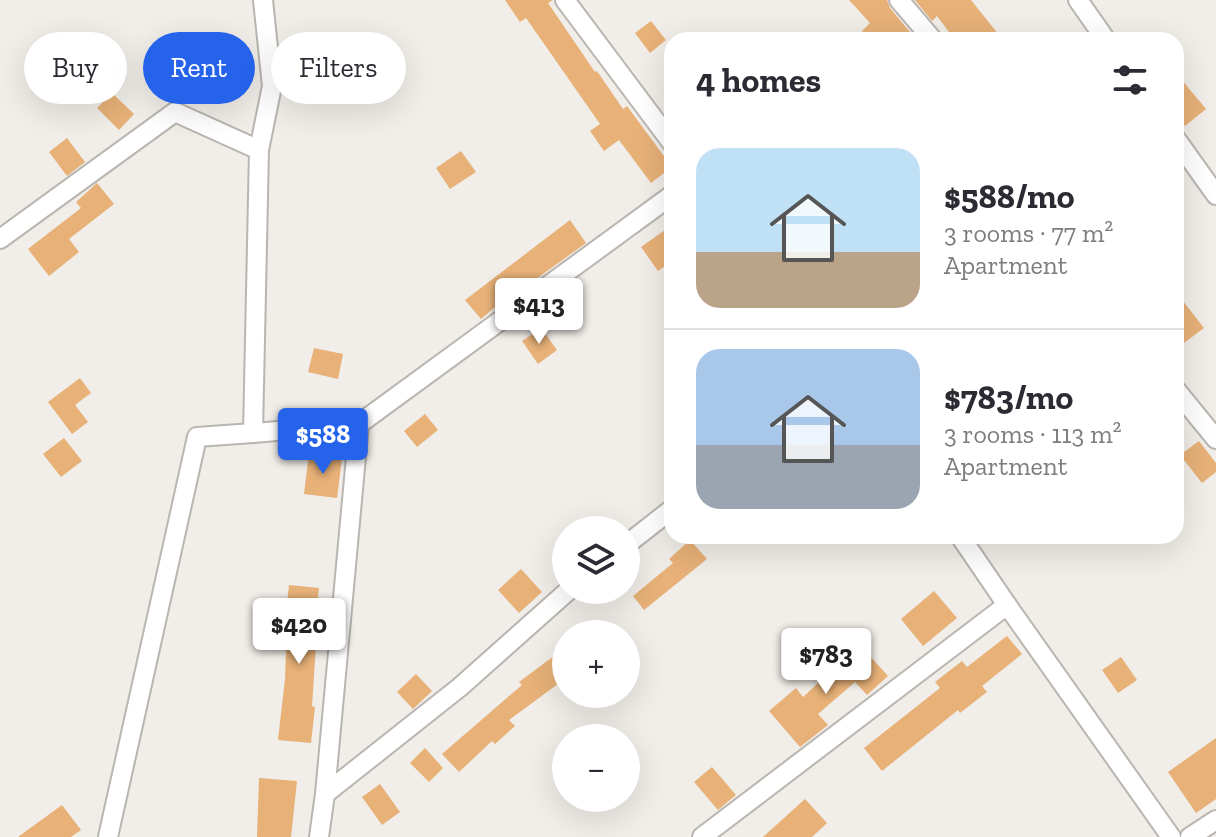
<!DOCTYPE html>
<meta charset="utf-8">
<style>
body{margin:0;font-family:"Zilla Slab",serif;background:#f7f7f7;color:#2b2b33;height:100vh;display:flex;flex-direction:column;font-size:30px;white-space:nowrap}
*{box-sizing:border-box;margin:0}
p{font-size:26px;color:#7c7c81}
.icon{flex:none;width:44px;height:44px;fill:none;stroke:currentColor;stroke-width:2;stroke-linecap:round;stroke-linejoin:round}
.map{position:relative;flex:1;overflow:hidden}
.side{position:absolute;left:664px;top:32px;width:520px;height:512px;display:flex;flex-direction:column;background:#fff;border-radius:24px;box-shadow:0 8px 32px #0002}
.side>*{flex:none}
.top-card{position:absolute;left:24px;top:32px;width:520px;height:72px;display:flex;gap:16px}
.tools{position:absolute;left:552px;top:516px;display:grid;gap:16px}
.tools a{display:grid;place-items:center;width:88px;height:88px;border-radius:50%;background:#fff;box-shadow:0 8px 32px #0002;font-size:40px}
.price{position:absolute;translate:-50% -68px;padding:0 18px;border-radius:8px;background:#fff;color:#222;font-size:26px;line-height:52px;filter:drop-shadow(0 2px 4px #0008)}
.price::after{content:'';position:absolute;left:50%;top:48px;width:24px;height:18px;margin-left:-12px;background:inherit;clip-path:polygon(0 0,100% 0,50% 100%)}
.price.active{background:#2563eb;color:#fff}
ul{padding:0;list-style:none}
li{display:flex;align-items:center;gap:24px;height:200px;padding:0 32px}
li+li{border-top:2px solid #e1e1e2}
li span{display:grid;place-items:center;flex:none;width:224px;height:160px;border-radius:24px;color:#555}
li>.icon{margin-inline-start:auto}
span .icon{width:96px;height:96px;fill:#fffc;stroke-width:1}
li b{font-size:34px}
h2{display:flex;justify-content:space-between;align-items:center;height:96px;padding:0 32px;font-size:34px}
.chip{padding:0 28px;border-radius:36px;background:#fff;box-shadow:0 8px 32px #0002;font-size:28px;line-height:72px}
.chip.active{background:#2563eb;color:#fff}
.map>svg:first-child{display:block}
</style>
<div class="map">
<svg width="1216" height="837" viewBox="0 0 1216 837">
<rect width="100%" height="100%" fill="#f1ede8"/>
<g fill="#e7b178">
<polygon points="505,0 553,0 548,3 595,72 597,71 623,109 627,106 672,167 651,183 619,140 604,151 590,131 600,124 526,18 520,22"/>
<polygon points="849,0 887,0 890,8 914,37 911,40 871,40 862,31 870,23"/>
<polygon points="915,0 971,0 1003,40 955,40 937,16 932,21"/>
<polygon points="651,21 666,40 650,53 635,33"/>
<polygon points="1176,73 1206,109 1185,126 1176,115"/>
<polygon points="112,93 134,114 119,130 97,108"/>
<polygon points="67,138 85,162 67,176 49,152"/>
<polygon points="461,151 476,172 450,189 436,168"/>
<polygon points="97,183 114,204 69,239 79,252 49,276 28,249 81,208 76,202"/>
<polygon points="570,220 586,243 518,292 516,289 481,319 465,300"/>
<polygon points="672,225 672,261 658,271 641,247"/>
<polygon points="1176,292 1204,328 1176,349"/>
<polygon points="541,328 557,350 538,364 522,341"/>
<polygon points="314,348 343,354 338,379 308,372"/>
<polygon points="80,378 91,393 75,405 88,422 72,434 48,402"/>
<polygon points="425,414 438,430 417,447 404,431"/>
<polygon points="64,438 82,461 61,477 43,454"/>
<polygon points="1199,441 1216,463 1216,472 1202,483 1180,455"/>
<polygon points="309,453 342,458 337,498 304,494"/>
<polygon points="690,540 707,559 644,610 633,596 673,563 669,559"/>
<polygon points="521,569 542,592 519,613 498,590"/>
<polygon points="289,585 319,588 313,645 316,645 312,706 315,707 311,743 278,740 285,679 287,623 285,622"/>
<polygon points="934,591 957,618 923,646 901,619"/>
<polygon points="1007,636 1022,654 982,686 987,692 960,713 958,710 882,771 864,748 940,688 935,682 962,661 967,667"/>
<polygon points="860,645 888,676 867,695 855,682 818,714 828,725 800,747 769,711 796,688 803,697"/>
<polygon points="566,647 566,678 509,720 515,726 495,744 492,741 459,772 442,754 522,685 519,682"/>
<polygon points="1121,657 1137,680 1118,693 1102,670"/>
<polygon points="416,674 432,691 413,709 397,692"/>
<polygon points="1216,738 1216,799 1196,813 1168,772"/>
<polygon points="425,748 443,768 429,782 410,763"/>
<polygon points="712,767 736,795 718,810 694,782"/>
<polygon points="259,778 297,781 291,837 257,837"/>
<polygon points="380,784 400,812 382,825 362,797"/>
<polygon points="805,799 827,823 812,837 763,837"/>
<polygon points="62,805 81,830 71,837 18,837"/>
</g>
<g fill="none" stroke-linecap="round" stroke-linejoin="round">
<g stroke="#b9b5b0" stroke-width="22">
<g id="street">
<polyline points="263,0 272,86 259,150 253,433 359,424 672,195"/>
<polyline points="565,0 672,143"/>
<polyline points="899,0 933,40"/>
<polyline points="1078,0 1106,40"/>
<polyline points="1176,139 1216,195"/>
<polyline points="0,239 175,112 259,150"/>
<polyline points="1176,390 1216,439"/>
<polyline points="960,536 1007,605"/>
<polyline points="626,545 672,509"/>
<polyline points="325,794 460,687 569,590"/>
<polyline points="108,837 197,437 253,433"/>
<polyline points="319,837 325,794 359,424"/>
<polyline points="702,837 1007,605 1171,837"/>
<polyline points="1190,837 1216,820"/>
</g>
</g>
<use href="#street" stroke="#fff" stroke-width="18"/>
</g>
</svg>
<div class="tools">
<a><svg class="icon" aria-label="layers" viewBox="0 0 24 24"><path d="M12 4l9 5-9 5-9-5zM3 14l9 5 9-5"/></svg></a>
<a>+</a>
<a>−</a>
</div>
<b class="price" style="left:539px;top:346px">$413</b>
<b class="price active" style="left:323px;top:476px">$588</b>
<b class="price" style="left:299px;top:666px">$420</b>
<b class="price" style="left:826px;top:696px">$783</b>
<div class="top-card">
<a class="chip">Buy</a>
<a class="chip active">Rent</a>
<a class="chip">Filters</a>
</div>
<section class="side">
<h2>4 homes<svg class="icon" aria-label="filters" viewBox="0 0 24 24"><path d="M4 7h16M4 17h16"/><circle cx="9" cy="7" r="2"/><circle cx="15" cy="17" r="2"/></svg></h2>
<ul>
<li><span style="background:linear-gradient(#bfe0f5 65%,#b9a48a 0)"><svg class="icon" aria-label="home" viewBox="0 0 24 24"><path d="M3 11l9-7 9 7M6 9v11h12V9"/></svg></span><div><b>$588/mo</b><p>3 rooms · 77 m²</p><p>Apartment</p></div></li>
<li><span style="background:linear-gradient(#a9c7e8 60%,#9aa5b1 0)"><svg class="icon" aria-label="home" viewBox="0 0 24 24"><path d="M3 11l9-7 9 7M6 9v11h12V9"/></svg></span><div><b>$783/mo</b><p>3 rooms · 113 m²</p><p>Apartment</p></div></li>
</ul>
</section>
</div>
